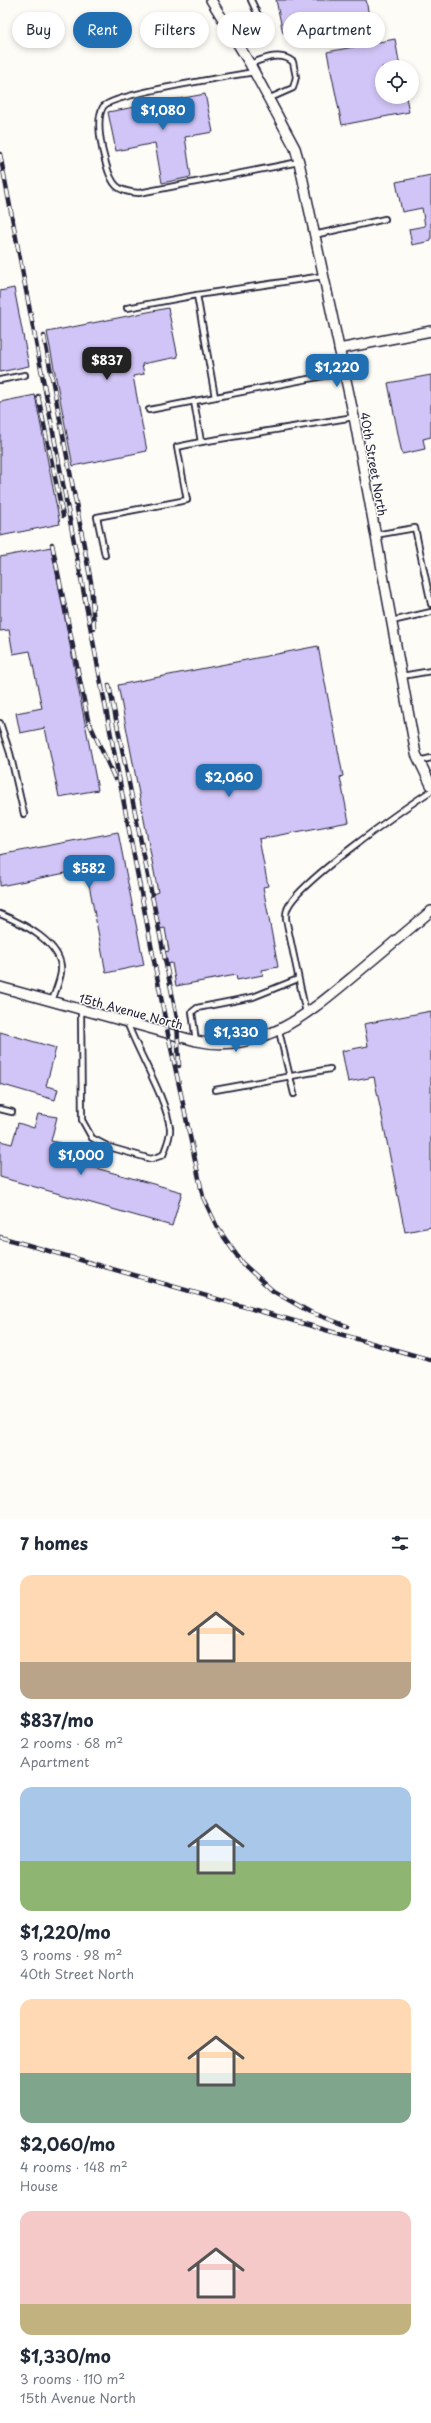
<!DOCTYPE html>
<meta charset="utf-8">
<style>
body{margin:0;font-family:"Playpen Sans",sans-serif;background:#f2f2f3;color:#1f2937;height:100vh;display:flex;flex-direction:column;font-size:15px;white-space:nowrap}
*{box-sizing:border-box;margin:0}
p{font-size:13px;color:#747a83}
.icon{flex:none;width:22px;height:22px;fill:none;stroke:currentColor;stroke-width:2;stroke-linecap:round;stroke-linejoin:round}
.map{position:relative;height:1519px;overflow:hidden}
.details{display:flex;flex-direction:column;background:#fff;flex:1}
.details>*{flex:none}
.top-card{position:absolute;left:12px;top:12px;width:407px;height:36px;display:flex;gap:8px}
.controls{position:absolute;left:375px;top:60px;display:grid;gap:8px}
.controls a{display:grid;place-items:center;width:44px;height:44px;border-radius:50%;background:#fff;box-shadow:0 2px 6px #0003;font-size:20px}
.price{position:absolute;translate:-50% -34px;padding:0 9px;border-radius:8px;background:#1f6fb2;color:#fff;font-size:13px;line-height:26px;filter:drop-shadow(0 1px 2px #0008)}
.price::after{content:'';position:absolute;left:50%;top:24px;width:12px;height:9px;margin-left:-6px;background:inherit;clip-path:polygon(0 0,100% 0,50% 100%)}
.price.current{background:#222;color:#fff}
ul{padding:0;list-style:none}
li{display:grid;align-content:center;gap:8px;height:212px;padding:0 20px}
li span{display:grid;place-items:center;height:124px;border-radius:12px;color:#555}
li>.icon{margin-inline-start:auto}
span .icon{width:72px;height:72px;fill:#fffc;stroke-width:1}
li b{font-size:17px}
h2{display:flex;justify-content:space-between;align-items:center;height:48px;padding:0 20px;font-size:17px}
.tag{padding:0 14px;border-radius:18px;background:#fff;box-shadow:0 2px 6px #0003;font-size:14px;line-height:36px}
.tag.current{background:#1f6fb2;color:#fff}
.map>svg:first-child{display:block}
</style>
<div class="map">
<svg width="431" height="1519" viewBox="0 0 431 1519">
<rect width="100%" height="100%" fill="#fdfcf7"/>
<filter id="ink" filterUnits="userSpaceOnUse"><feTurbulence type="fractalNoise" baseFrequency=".025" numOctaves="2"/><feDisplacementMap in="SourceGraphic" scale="8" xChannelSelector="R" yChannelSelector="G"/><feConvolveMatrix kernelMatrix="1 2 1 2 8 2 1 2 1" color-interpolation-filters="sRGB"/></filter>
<g filter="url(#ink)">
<g fill="#d1c4f6" stroke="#22223b">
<polygon points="276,0 366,0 369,16 283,33"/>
<polygon points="395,39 400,67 382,67 382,97 406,97 409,112 342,125 327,52"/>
<polygon points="205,94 213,132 185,137 191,177 162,183 155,143 116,151 108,112"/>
<polygon points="431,175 431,241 412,245 409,229 425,226 422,208 402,212 396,182"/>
<polygon points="14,288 29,366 0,372 0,291"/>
<polygon points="168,308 178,357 142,364 144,374 133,376 147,451 73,466 47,332"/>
<polygon points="431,375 431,437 423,439 425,449 402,454 388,383"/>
<polygon points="35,395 60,524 0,536 0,402"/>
<polygon points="51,547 98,790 59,797 45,728 20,733 16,713 42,708 30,651 13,654 9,630 0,631 0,557"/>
<polygon points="318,646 343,776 340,777 349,822 259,839 268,886 263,887 278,967 262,970 263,975 237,980 236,975 176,986 172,963 166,964 164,952 169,951 165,928 160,929 155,906 153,894 158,892 118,685"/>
<polygon points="118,832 144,965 106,973 86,869 0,886 0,855"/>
<polygon points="431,1011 431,1227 405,1232 374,1077 348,1082 342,1051 368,1046 364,1024"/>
<polygon points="0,1032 56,1048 46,1086 58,1089 55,1100 0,1084"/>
<polygon points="38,1114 57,1117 51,1141 60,1143 56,1157 182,1192 172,1226 0,1177 0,1141 12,1144 18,1123 34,1128"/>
</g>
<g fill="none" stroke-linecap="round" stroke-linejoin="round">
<g stroke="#22223b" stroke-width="8">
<g id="service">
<polyline points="237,43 264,28 251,0"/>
<path d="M250,64C263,59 281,51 293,62L296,77L293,88L268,99"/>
<path d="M254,72C232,76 111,94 103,107C95,120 102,151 106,164C112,185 117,192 139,193L299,162"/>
<polyline points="314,235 385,219"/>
<polyline points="197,295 323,276"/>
<polyline points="127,308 197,295 215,397"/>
<polyline points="0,380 25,375"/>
<polyline points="194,401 201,442 354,417"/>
<polyline points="149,410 344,372"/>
<polyline points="375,535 415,528 431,604"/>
<polyline points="105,555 97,517 187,500 177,447 201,442"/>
<polyline points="392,621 431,612"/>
<polyline points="402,676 431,671"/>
<polyline points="0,723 10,753 24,814"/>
<polyline points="419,761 431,758"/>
<path d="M0,914C22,923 64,944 61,972C60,981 55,992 52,1001"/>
<path d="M81,1010L82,1120L92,1138L109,1147L151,1159L163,1155C166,1147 171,1136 170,1128C165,1095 139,1055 127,1022"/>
<path d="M306,1013L286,919C286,916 286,912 287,910C293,886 406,807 431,791"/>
<polyline points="279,1031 294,1094"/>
<polyline points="196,1041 192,1012 197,1008 253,997 298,979"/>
<polyline points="215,1090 330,1069"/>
<polyline points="0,1109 12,1112"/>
</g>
</g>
<g stroke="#22223b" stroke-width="12">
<g id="minor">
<polyline points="211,0 250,64 295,148 299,162 354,417 416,754 431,785"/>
<polyline points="339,349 431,331"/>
<path d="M0,987L196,1041C262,1055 309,1013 356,974C381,953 406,932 431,911"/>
</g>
</g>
<use href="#service" stroke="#fdfcf7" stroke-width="4.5"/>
<use href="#minor" stroke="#fdfcf7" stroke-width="9"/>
<g stroke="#22223b" stroke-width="4.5">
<g id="rail">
<polyline points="0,154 168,1034 203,1197 217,1227 242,1263 273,1291 310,1312 347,1326"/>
<polyline points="44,336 91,582 94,628"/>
<polyline points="38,396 63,516"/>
<polyline points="52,544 88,720 115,779"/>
<polyline points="109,685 177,1018 179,1066"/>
<polyline points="0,1237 431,1360"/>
</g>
</g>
<use href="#rail" stroke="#fdfcf7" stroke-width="3" stroke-dasharray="9" stroke-linecap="butt"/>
</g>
</g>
<g text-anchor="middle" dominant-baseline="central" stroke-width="3" stroke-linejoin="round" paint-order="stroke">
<g font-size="12" fill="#22223b" stroke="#fdfcf7">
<text transform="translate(374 464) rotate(80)">40th Street North</text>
<text transform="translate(131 1011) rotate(15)">15th Avenue North</text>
</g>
</g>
</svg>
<div class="controls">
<a><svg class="icon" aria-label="locate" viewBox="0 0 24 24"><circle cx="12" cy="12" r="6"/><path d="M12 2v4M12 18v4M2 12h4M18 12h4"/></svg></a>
</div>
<b class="price" style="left:163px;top:131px">$1,080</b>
<b class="price current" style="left:107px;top:381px">$837</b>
<b class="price" style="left:337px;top:388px">$1,220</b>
<b class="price" style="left:229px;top:798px">$2,060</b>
<b class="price" style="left:89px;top:889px">$582</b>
<b class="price" style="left:236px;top:1053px">$1,330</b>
<b class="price" style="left:81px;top:1176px">$1,000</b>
<div class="top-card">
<a class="tag">Buy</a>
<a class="tag current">Rent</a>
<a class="tag">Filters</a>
<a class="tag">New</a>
<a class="tag">Apartment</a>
</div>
</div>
<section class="details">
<h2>7 homes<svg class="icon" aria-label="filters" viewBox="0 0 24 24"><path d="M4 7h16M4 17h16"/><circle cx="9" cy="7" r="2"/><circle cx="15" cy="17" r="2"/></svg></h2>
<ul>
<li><span style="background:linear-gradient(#ffd9b3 70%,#b9a48a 0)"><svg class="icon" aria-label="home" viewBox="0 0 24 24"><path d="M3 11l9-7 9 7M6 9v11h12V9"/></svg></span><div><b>$837/mo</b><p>2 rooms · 68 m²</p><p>Apartment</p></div></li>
<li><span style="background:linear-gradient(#a9c7e8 60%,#8fb573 0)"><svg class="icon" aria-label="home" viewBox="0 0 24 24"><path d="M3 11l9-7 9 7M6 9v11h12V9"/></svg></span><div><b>$1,220/mo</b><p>3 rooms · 98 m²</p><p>40th Street North</p></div></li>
<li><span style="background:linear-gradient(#ffd9b3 60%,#7fa58c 0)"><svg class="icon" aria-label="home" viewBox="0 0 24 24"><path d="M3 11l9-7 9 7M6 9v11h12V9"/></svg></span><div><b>$2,060/mo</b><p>4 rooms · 148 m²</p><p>House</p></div></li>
<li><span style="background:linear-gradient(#f6c9c9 75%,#c2b280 0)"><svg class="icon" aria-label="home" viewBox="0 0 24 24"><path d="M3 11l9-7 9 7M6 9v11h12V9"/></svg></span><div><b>$1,330/mo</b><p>3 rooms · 110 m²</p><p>15th Avenue North</p></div></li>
</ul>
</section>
